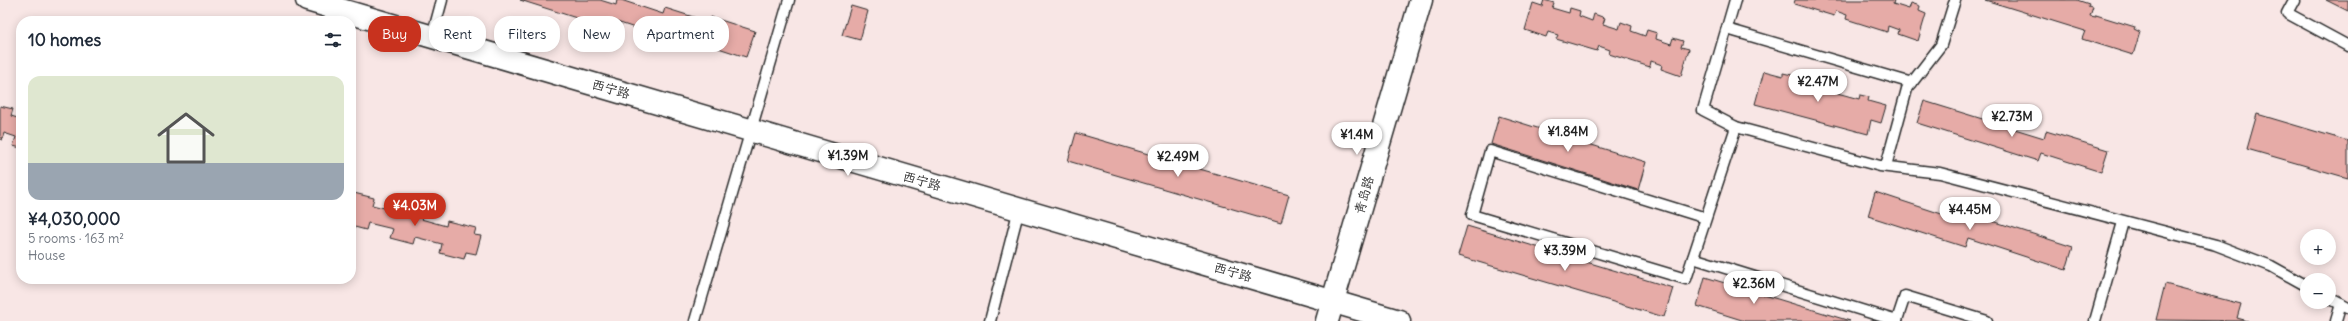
<!DOCTYPE html>
<meta charset="utf-8">
<style>
body{margin:0;font-family:Delius,"LXGW WenKai TC",sans-serif;background:#f2f2f3;color:#1f2937;height:100vh;display:flex;flex-direction:column;font-size:15px;white-space:nowrap}
*{box-sizing:border-box;margin:0}
p{font-size:13px;color:#747a83}
.icon{flex:none;width:22px;height:22px;fill:none;stroke:currentColor;stroke-width:2;stroke-linecap:round;stroke-linejoin:round}
.map{position:relative;flex:1;overflow:hidden}
.drawer{position:absolute;left:16px;top:16px;width:340px;height:268px;display:flex;flex-direction:column;background:#fff;border-radius:16px;box-shadow:0 2px 10px #0003}
.drawer>*{flex:none}
.banner{position:absolute;left:368px;top:16px;width:380px;height:36px;display:flex;gap:8px}
.fabs{position:absolute;left:2300px;top:229px;display:grid;gap:8px}
.fabs a{display:grid;place-items:center;width:36px;height:36px;border-radius:50%;background:#fff;box-shadow:0 2px 10px #0003;font-size:20px}
.price{position:absolute;translate:-50% -34px;padding:0 9px;border-radius:14px;background:#fff;color:#222;font-size:13px;line-height:26px;filter:drop-shadow(0 1px 2px #0008)}
.price::after{content:'';position:absolute;left:50%;top:24px;width:12px;height:9px;margin-left:-6px;background:inherit;clip-path:polygon(0 0,100% 0,50% 100%)}
.price.selected{background:#c8321e;color:#fff}
ul{padding:0;list-style:none}
li{display:grid;align-content:center;gap:8px;height:212px;padding:0 12px}
li span{display:grid;place-items:center;height:124px;border-radius:12px;color:#555}
li>.icon{margin-inline-start:auto}
span .icon{width:72px;height:72px;fill:#fffc;stroke-width:1}
li b{font-size:17px}
h2{display:flex;justify-content:space-between;align-items:center;height:48px;padding:0 12px;font-size:17px}
.tag{padding:0 14px;border-radius:16px;background:#fff;box-shadow:0 2px 10px #0003;font-size:14px;line-height:36px}
.tag.selected{background:#c8321e;color:#fff}
.map>svg:first-child{display:block}
</style>
<div class="map">
<svg width="2348" height="321" viewBox="0 0 2348 321">
<rect width="100%" height="100%" fill="#f8e6e5"/>
<filter id="ink" filterUnits="userSpaceOnUse"><feTurbulence type="fractalNoise" baseFrequency=".025" numOctaves="2"/><feDisplacementMap in="SourceGraphic" scale="8" xChannelSelector="R" yChannelSelector="G"/><feConvolveMatrix kernelMatrix="1 2 1 2 8 2 1 2 1" color-interpolation-filters="sRGB"/></filter>
<g filter="url(#ink)">
<g fill="#e6aba7" stroke="#2b2b2b">
<polygon points="520,0 600,0 616,5 617,0 621,0 663,14 665,8 709,22 711,17 755,31 746,57 703,43 702,47 657,32 656,35 611,20 608,28"/>
<polygon points="1544,0 1554,3 1552,8 1569,13 1570,8 1580,11 1579,16 1592,21 1594,14 1605,18 1603,24 1619,29 1621,22 1632,26 1631,31 1645,36 1647,30 1657,33 1656,39 1671,44 1673,38 1683,41 1681,47 1689,49 1681,76 1661,69 1662,65 1651,61 1650,67 1609,54 1610,50 1599,46 1597,51 1556,39 1558,35 1548,32 1546,37 1525,30 1533,3 1542,6"/>
<polygon points="1795,0 1894,0 1893,4 1909,9 1911,3 1920,6 1919,11 1926,14 1918,41 1898,34 1899,30 1888,26 1887,32 1846,19 1847,15 1836,11 1834,16 1794,4"/>
<polygon points="1985,0 2077,0 2089,4 2088,6 2093,7 2090,16 2096,17 2096,15 2135,27 2134,29 2140,32 2133,55 2082,39 2085,31"/>
<polygon points="2326,0 2348,0 2348,11"/>
<polygon points="851,6 868,11 860,40 842,35"/>
<polygon points="1764,71 1783,76 1783,73 1792,75 1791,79 1821,87 1822,84 1831,86 1830,91 1859,99 1860,95 1869,97 1868,101 1886,106 1881,123 1871,120 1868,134 1755,104"/>
<polygon points="1924,101 2044,138 2046,131 2108,150 2101,172 2041,153 2038,161 1917,123"/>
<polygon points="0,106 13,109 11,116 21,119 21,148 13,146 16,137 4,133 2,140 0,139"/>
<polygon points="2257,114 2348,141 2348,178 2247,149"/>
<polygon points="1499,116 1646,162 1638,190 1491,144"/>
<polygon points="1076,133 1289,195 1281,223 1068,161"/>
<polygon points="1875,192 1972,224 1974,215 2073,247 2066,270 1968,238 1965,247 1868,216"/>
<polygon points="354,193 374,198 372,205 397,211 399,206 422,212 421,219 446,226 447,221 476,228 474,235 481,236 476,254 466,252 464,259 440,253 442,244 415,237 413,244 390,238 393,229 368,223 366,230 351,226 351,198 353,198"/>
<polygon points="1467,226 1673,288 1664,317 1458,256"/>
<polygon points="1705,277 1850,321 1745,321 1697,306"/>
<polygon points="2165,284 2241,304 2237,318 2248,321 2156,320"/>
</g>
<g fill="none" stroke-linecap="round" stroke-linejoin="round">
<g stroke="#2b2b2b" stroke-width="13">
<g id="lane">
<polyline points="1735,0 1703,110 1736,127 1880,166 1940,173 2216,245 2271,266 2307,286"/>
<polyline points="2294,0 2287,13 2348,46"/>
<polyline points="1727,29 1912,83"/>
<polyline points="432,37 442,0"/>
<polyline points="1886,166 1907,89 1941,45 1955,0"/>
<polyline points="1706,218 1490,151 1472,215 1686,279 1736,127"/>
<polyline points="1693,258 1897,321"/>
<polyline points="2329,298 2348,308"/>
<polyline points="1897,320 1905,296 1987,321"/>
<polyline points="695,321 789,0"/>
<polyline points="990,321 1019,209"/>
<polyline points="2095,321 2123,222"/>
<polyline points="2336,321 2341,304"/>
</g>
</g>
<g stroke="#2b2b2b" stroke-width="25">
<g id="secondary">
<polyline points="307,0 1399,321"/>
<polyline points="1327,321 1421,0"/>
</g>
</g>
<use href="#lane" stroke="#fff" stroke-width="10"/>
<use href="#secondary" stroke="#fff" stroke-width="22"/>
</g>
</g>
<g text-anchor="middle" dominant-baseline="central" stroke-width="3" stroke-linejoin="round" paint-order="stroke">
<g font-size="13" fill="#2b2b2b" stroke="#fff">
<text transform="translate(611 89) rotate(16)">西宁路</text>
<text transform="translate(922 181) rotate(16)">西宁路</text>
<text transform="translate(1364 195) rotate(-74)">青岛路</text>
<text transform="translate(1233 272) rotate(16)">西宁路</text>
</g>
</g>
</svg>
<div class="fabs">
<a>+</a>
<a>−</a>
</div>
<b class="price" style="left:1818px;top:103px">¥2.47M</b>
<b class="price" style="left:2012px;top:138px">¥2.73M</b>
<b class="price" style="left:1568px;top:153px">¥1.84M</b>
<b class="price" style="left:1357px;top:156px">¥1.4M</b>
<b class="price" style="left:848px;top:177px">¥1.39M</b>
<b class="price" style="left:1178px;top:178px">¥2.49M</b>
<b class="price selected" style="left:415px;top:227px">¥4.03M</b>
<b class="price" style="left:1970px;top:231px">¥4.45M</b>
<b class="price" style="left:1565px;top:272px">¥3.39M</b>
<b class="price" style="left:1754px;top:305px">¥2.36M</b>
<div class="banner">
<a class="tag selected">Buy</a>
<a class="tag">Rent</a>
<a class="tag">Filters</a>
<a class="tag">New</a>
<a class="tag">Apartment</a>
</div>
<section class="drawer">
<h2>10 homes<svg class="icon" aria-label="filters" viewBox="0 0 24 24"><path d="M4 7h16M4 17h16"/><circle cx="9" cy="7" r="2"/><circle cx="15" cy="17" r="2"/></svg></h2>
<ul>
<li><span style="background:linear-gradient(#dfe7d0 70%,#9aa5b1 0)"><svg class="icon" aria-label="home" viewBox="0 0 24 24"><path d="M3 11l9-7 9 7M6 9v11h12V9"/></svg></span><div><b>¥4,030,000</b><p>5 rooms · 163 m²</p><p>House</p></div></li>
</ul>
</section>
</div>
